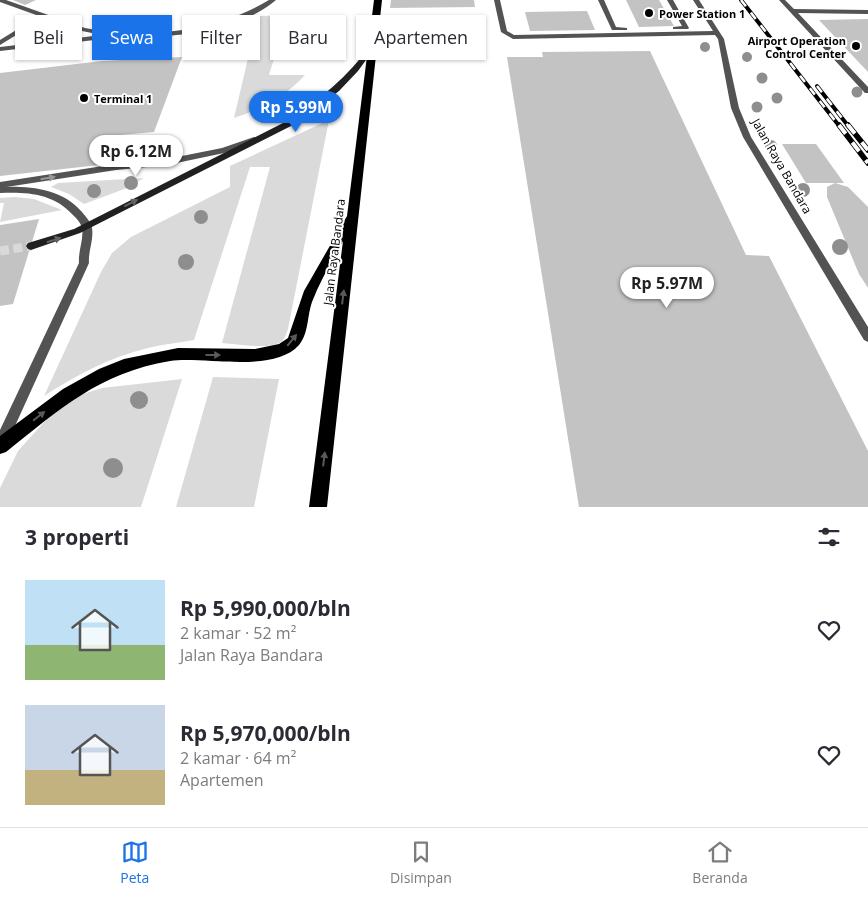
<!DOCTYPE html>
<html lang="id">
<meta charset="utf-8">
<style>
body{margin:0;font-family:"Open Sans",sans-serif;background:#f7f7f7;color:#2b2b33;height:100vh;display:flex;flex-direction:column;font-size:19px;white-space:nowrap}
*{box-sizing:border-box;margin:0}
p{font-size:16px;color:#7c7c81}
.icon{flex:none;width:28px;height:28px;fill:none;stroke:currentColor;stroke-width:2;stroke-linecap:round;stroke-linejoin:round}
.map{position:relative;height:507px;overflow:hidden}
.drawer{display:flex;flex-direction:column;background:#fff;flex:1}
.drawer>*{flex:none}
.banner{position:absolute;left:15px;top:15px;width:500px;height:45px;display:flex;gap:10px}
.price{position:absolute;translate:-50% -42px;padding:0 11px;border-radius:18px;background:#fff;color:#222;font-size:16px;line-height:32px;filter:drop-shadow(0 1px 2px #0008)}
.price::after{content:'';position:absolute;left:50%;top:30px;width:15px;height:11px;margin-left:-8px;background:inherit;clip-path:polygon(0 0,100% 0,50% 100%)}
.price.active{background:#1a73e8;color:#fff}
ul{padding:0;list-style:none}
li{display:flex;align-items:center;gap:15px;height:125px;padding:0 25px}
li span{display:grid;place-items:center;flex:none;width:140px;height:100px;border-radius:0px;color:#555}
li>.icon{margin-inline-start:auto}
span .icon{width:60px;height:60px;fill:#fffc;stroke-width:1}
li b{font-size:21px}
h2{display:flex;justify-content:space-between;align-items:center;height:60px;padding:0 25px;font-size:21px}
.tag{padding:0 18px;border-radius:0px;background:#fff;box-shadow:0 1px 4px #0004;font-size:18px;line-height:45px}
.tag.active{background:#1a73e8;color:#fff}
.menu{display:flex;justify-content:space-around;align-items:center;height:70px;border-top:1px solid #e1e1e2;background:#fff;font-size:14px;color:#7c7c81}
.menu a{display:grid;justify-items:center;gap:2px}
.menu .active{color:#1a73e8}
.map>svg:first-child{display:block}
</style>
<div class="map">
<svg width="868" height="507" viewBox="0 0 868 507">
<rect width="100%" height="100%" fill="#fff"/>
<g fill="#dadada">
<path d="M287,16L269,75H305C286,96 261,109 234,118L249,54H202C209,39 234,19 251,17C262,15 275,16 287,16Z"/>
<path d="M329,120L288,329C286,334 285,339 281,342C269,350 236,344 222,343L270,167H250L194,340C179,343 163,344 148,348C111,357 76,375 44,396L101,272L112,253L131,237L230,187V166Z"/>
<polygon points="144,178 127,188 84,204 69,194 51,187 58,183"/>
<polygon points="15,197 34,199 62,210 0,222 4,203 0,203 0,198"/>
<polygon points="213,377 279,379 254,507 176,507"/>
<polygon points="182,379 141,507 0,507 0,488 18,451 47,419 80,395 102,388"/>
</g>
<g fill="#c3c3c3">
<polygon points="13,0 36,0 25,5"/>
<polygon points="391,0 474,0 475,7 390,8"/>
<polygon points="626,0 659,0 674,26 639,27"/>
<polygon points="587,11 595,30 530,31 525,12"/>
<polygon points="458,15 475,15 480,50 461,50"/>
<polygon points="868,19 868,72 819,20"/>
<polygon points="650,51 746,255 769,256 868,451 868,507 579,507 507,57 543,57 542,52"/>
<polygon points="182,57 154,132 109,136 99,165 0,176 0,73 102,61"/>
<polygon points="782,144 816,144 844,183 806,183"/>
<polygon points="835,183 848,187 868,207 868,288 859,274 827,197 827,187"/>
<polygon points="39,219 13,304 0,306 0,225"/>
</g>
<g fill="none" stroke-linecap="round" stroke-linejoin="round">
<polyline stroke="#d9d9d9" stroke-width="9" stroke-dasharray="9 4.5" stroke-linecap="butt" points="0,251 31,246"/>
<g fill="#535353" fill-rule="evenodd">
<polygon points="0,0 6,0 85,28 114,33 117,35 114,37 105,36 106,37 103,39 0,51 0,47 102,35 82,31 44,18 0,45 0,40 39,16 0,2"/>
<polygon points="494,0 500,0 507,31 514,35 713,31 693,0 699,0 724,39 739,108 751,137 868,327 868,342 864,340 743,137 731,108 718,39 715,35 513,39 501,32"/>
<polygon points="598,0 604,0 616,27 627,28 627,30 612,30"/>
<polygon points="667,0 673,0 689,28 688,29 673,29 673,27 682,26"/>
<polygon points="779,0 785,0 794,9 868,10 868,14 798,13 868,87 868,93 865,93"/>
<path d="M0,187C30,186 61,188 82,212C86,217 91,222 92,228C94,240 88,251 89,263L5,448L0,450V430L79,263C78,251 84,239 82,228C81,223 76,218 73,215C53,193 27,192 0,193Z"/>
</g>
<g fill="#535353" fill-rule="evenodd">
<path d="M269,0H276C237,34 163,39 114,37L111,35L114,33C169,35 221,29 269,0Z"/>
<polygon points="254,137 257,138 257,142 224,153 167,165 116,170 0,188 0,182 116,164 167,159 222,148"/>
</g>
<path fill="#202020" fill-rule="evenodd" d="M371,45L376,46L358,71L339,91L317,108L293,125L80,233L31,250L28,249L26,246L28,243L74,229L287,121C320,100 348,76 371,45Z"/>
<path fill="#000" fill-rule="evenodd" d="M374,0H382L327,507H309L343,241C332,261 320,281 312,302C307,316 309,333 299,345C273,374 204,356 170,361C99,373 60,409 6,452L0,454V436L63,389L99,369L124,359L178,348L255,349L279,344L288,338L304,291L347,216Z"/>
<g stroke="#000" stroke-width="4">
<g id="rail-far1">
<polyline points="741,0 840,127"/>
<polyline points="817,86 849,127"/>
</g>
</g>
<g stroke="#000" stroke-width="5.5">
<g id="rail">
<polyline points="839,125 868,163"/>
<polyline points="848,125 868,150"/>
</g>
</g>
<use href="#rail-far1" stroke="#fff" stroke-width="2.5" stroke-dasharray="8" stroke-linecap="butt"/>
<use href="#rail" stroke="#fff" stroke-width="4" stroke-dasharray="11" stroke-linecap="butt"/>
</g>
<g fill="#8e8e8e">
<circle cx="705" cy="47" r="5"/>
<circle cx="127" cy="53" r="5"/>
<circle cx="747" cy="57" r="5"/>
<circle cx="762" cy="78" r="5.5"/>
<circle cx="857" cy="92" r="5.5"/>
<circle cx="777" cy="98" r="5.5"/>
<circle cx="757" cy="107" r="5.5"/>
<circle cx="771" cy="146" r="6"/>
<circle cx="131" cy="183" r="7"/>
<circle cx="803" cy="190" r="7"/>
<circle cx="94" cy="191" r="7"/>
<circle cx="201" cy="217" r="7"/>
<circle cx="840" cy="247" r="8"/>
<circle cx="186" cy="262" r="8"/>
<circle cx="139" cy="400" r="9"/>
<circle cx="113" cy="468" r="10"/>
</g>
<defs><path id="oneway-solid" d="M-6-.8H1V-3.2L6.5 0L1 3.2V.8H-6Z" transform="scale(1.25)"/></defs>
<use fill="#989898" href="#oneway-solid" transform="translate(48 178) rotate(-9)"/>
<g fill="#636363">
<use href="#oneway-solid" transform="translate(131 203) rotate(-27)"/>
<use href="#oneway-solid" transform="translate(54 240) rotate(-17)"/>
</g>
<g fill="#595959">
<use href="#oneway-solid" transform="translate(343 297) rotate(-83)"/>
<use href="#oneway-solid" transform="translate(292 340) rotate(-51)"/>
<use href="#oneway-solid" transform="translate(213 355)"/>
<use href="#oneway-solid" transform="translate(39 416) rotate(-38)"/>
<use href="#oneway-solid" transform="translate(324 459) rotate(-83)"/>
</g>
<g fill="#000" stroke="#fff" stroke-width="2">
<circle cx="649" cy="13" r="5"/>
<circle cx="856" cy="46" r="5"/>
<circle cx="84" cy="98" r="5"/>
</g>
<g text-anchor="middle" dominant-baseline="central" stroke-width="4" stroke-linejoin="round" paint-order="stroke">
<g font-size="11" font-weight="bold" fill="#000" stroke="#fff" text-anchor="start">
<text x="659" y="13">Power Station 1</text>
<text x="846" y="40" text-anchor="end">Airport Operation<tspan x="846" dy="13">Control Center</tspan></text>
<text x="94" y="98">Terminal 1</text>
</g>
<g font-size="12" fill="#000" stroke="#fff">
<text transform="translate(782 166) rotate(60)">Jalan Raya Bandara</text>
<text transform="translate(334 252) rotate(-83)">Jalan Raya Bandara</text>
</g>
</g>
</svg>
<b class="price active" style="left:296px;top:133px">Rp 5.99M</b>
<b class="price" style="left:136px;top:177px">Rp 6.12M</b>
<b class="price" style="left:667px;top:309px">Rp 5.97M</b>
<div class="banner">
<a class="tag">Beli</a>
<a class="tag active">Sewa</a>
<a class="tag">Filter</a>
<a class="tag">Baru</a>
<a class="tag">Apartemen</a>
</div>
</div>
<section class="drawer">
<h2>3 properti<svg class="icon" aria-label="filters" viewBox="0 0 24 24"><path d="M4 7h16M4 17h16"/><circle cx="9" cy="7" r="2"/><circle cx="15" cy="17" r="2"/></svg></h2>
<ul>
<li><span style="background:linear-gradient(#bfe0f5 65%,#8fb573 0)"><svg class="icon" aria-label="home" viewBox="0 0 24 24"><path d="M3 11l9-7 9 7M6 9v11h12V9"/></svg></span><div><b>Rp 5,990,000/bln</b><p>2 kamar · 52 m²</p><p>Jalan Raya Bandara</p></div><svg class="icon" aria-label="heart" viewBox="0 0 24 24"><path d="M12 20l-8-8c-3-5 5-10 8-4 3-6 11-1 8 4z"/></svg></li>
<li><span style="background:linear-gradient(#c9d6e8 65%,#c2b280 0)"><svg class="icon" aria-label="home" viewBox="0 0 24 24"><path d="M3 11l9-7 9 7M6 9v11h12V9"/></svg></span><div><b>Rp 5,970,000/bln</b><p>2 kamar · 64 m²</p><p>Apartemen</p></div><svg class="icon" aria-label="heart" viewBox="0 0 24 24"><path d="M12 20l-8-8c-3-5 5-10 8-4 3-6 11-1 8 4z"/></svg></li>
</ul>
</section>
<nav class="menu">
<a class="active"><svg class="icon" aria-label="map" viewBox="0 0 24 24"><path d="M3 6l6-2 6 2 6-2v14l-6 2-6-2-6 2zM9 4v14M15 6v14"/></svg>Peta</a>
<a><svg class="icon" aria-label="saved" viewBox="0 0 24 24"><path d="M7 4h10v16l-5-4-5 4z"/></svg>Disimpan</a>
<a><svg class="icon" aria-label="home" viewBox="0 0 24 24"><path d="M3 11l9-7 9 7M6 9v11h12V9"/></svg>Beranda</a>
</nav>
